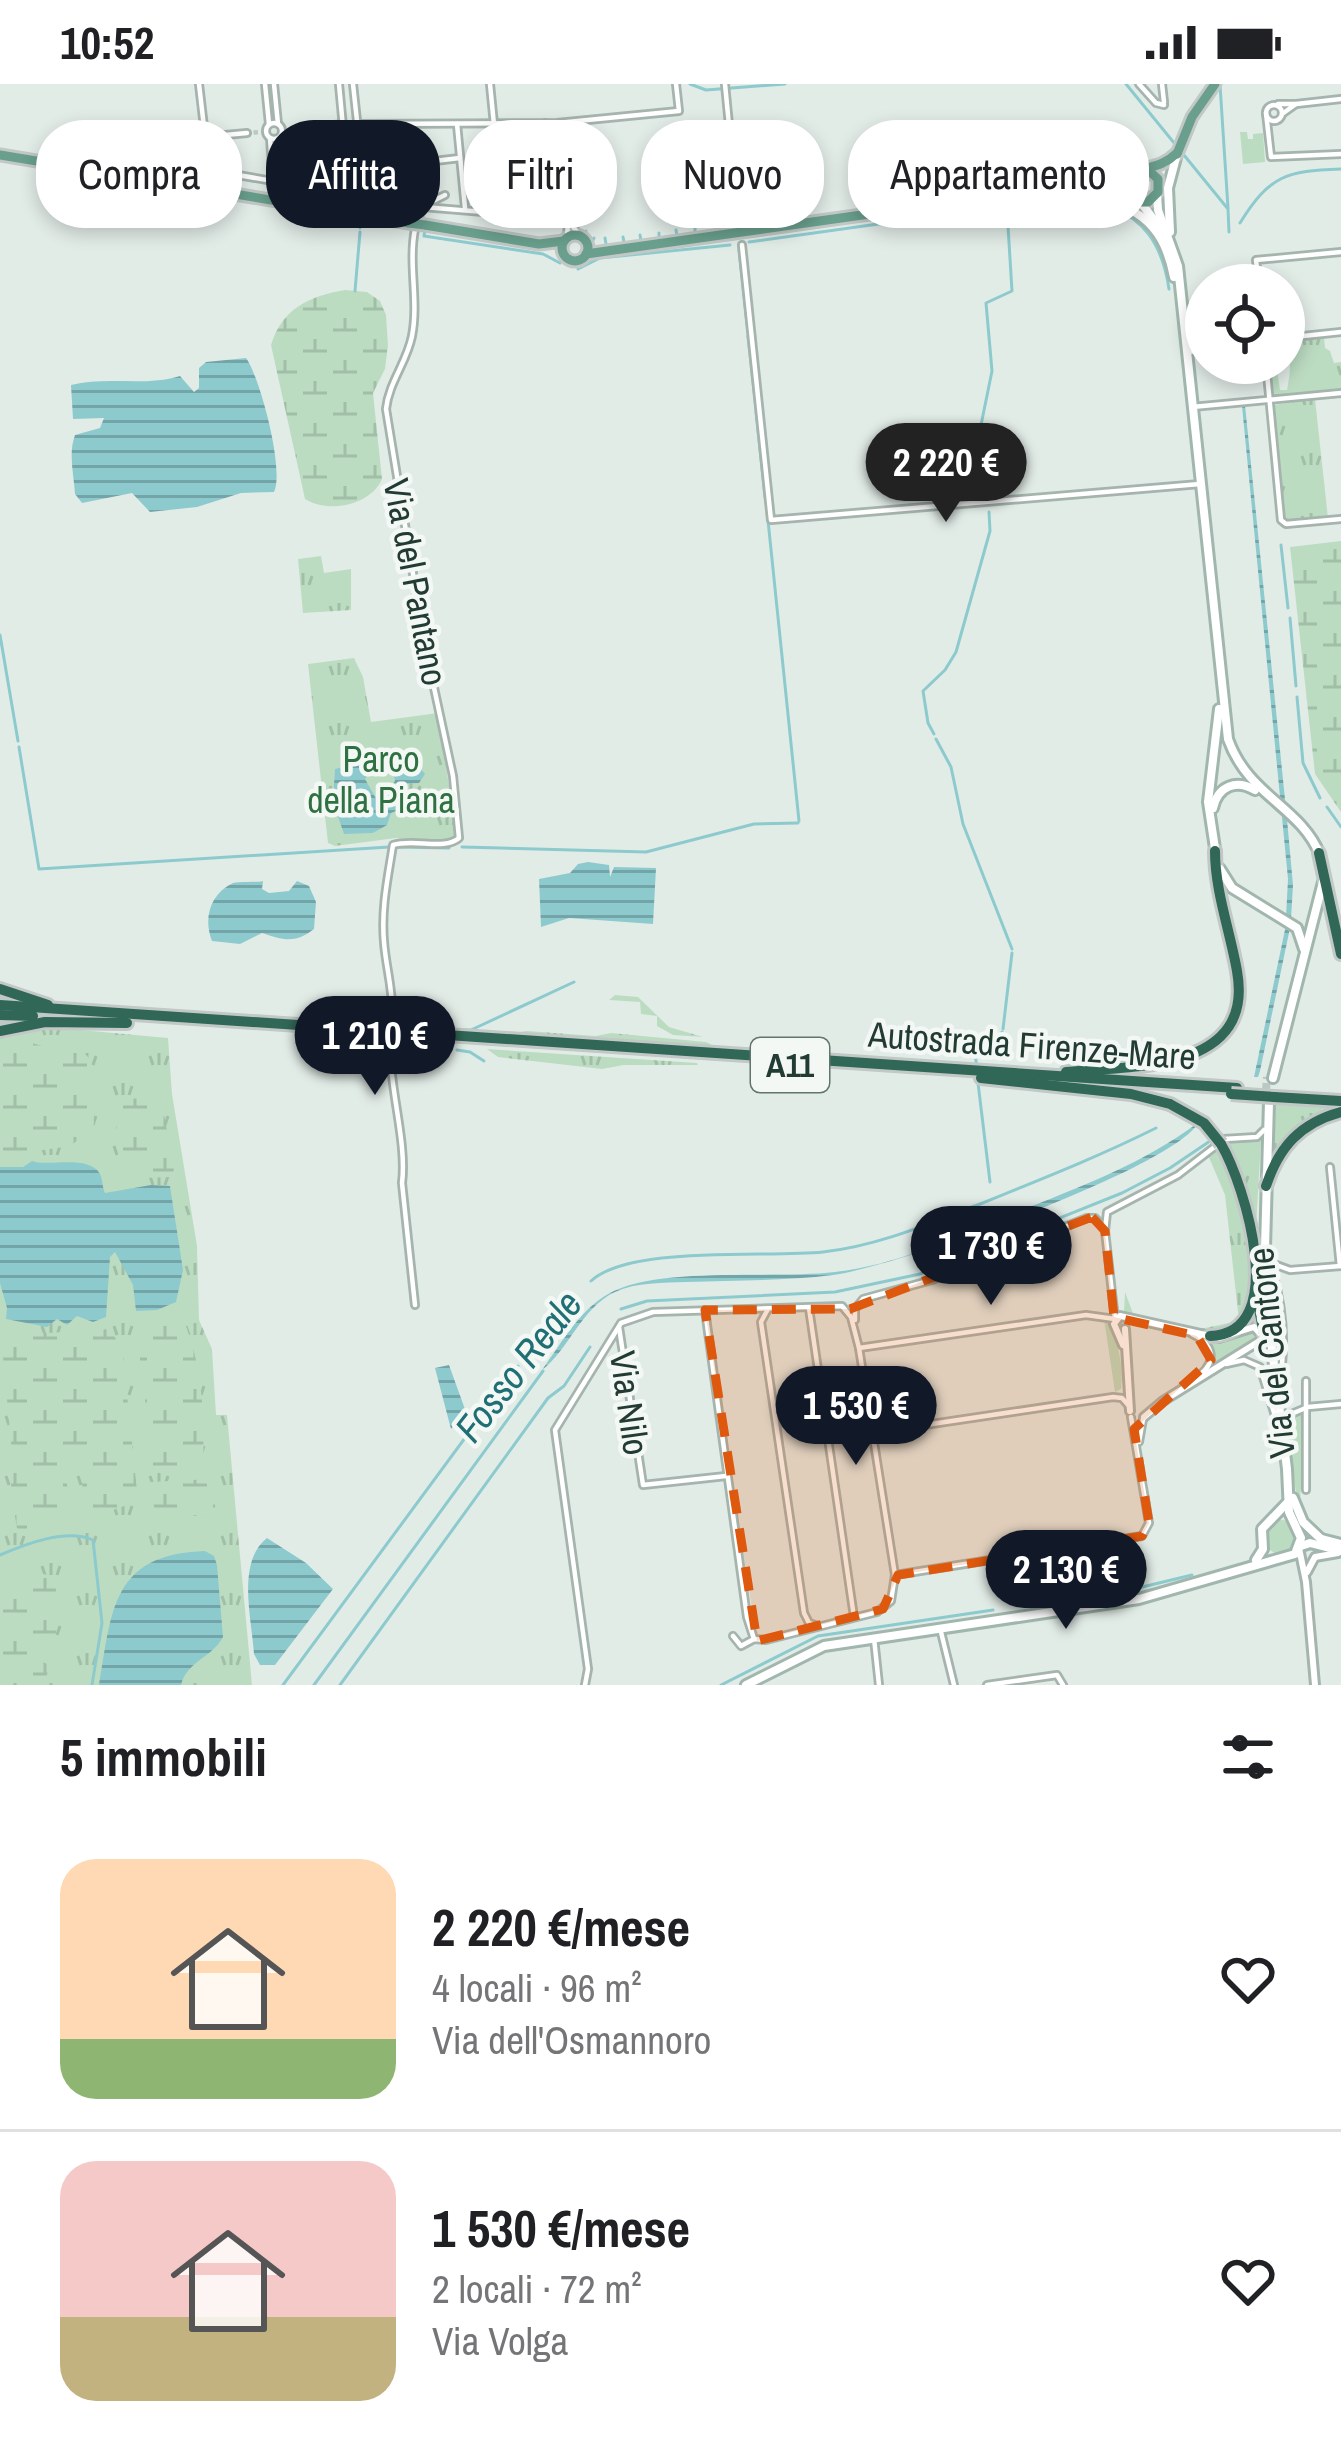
<!DOCTYPE html>
<html lang="it">
<meta charset="utf-8">
<style>
body{margin:0;font-family:"Archivo Narrow",sans-serif;background:#f2f2f2;color:#202124;height:100vh;display:flex;flex-direction:column;font-size:45px;white-space:nowrap}
*{box-sizing:border-box;margin:0}
p{font-size:39px;color:#757577}
.icon{flex:none;width:66px;height:66px;fill:none;stroke:currentColor;stroke-width:2;stroke-linecap:round;stroke-linejoin:round}
.map{position:relative;height:1601px;overflow:hidden}
.panel{display:flex;flex-direction:column;background:#fff;flex:1}
.panel>*{flex:none}
.hud{position:absolute;left:36px;top:36px;width:1269px;height:108px;display:flex;gap:24px}
.tools{position:absolute;left:1185px;top:180px;display:grid;gap:24px}
.tools a{display:grid;place-items:center;width:120px;height:120px;border-radius:50%;background:#fff;box-shadow:0 6px 18px #0003;font-size:60px}
.price{position:absolute;translate:-50% -102px;padding:0 27px;border-radius:42px;background:#111827;color:#fff;font-size:39px;line-height:78px;filter:drop-shadow(0 3px 6px #0008)}
.price::after{content:'';position:absolute;left:50%;top:72px;width:36px;height:27px;margin-left:-18px;background:inherit;clip-path:polygon(0 0,100% 0,50% 100%)}
.price.active{background:#222;color:#fff}
ul{padding:0;list-style:none}
li{display:flex;align-items:center;gap:36px;height:300px;padding:0 60px}
li+li{border-top:3px solid #e0e0e0}
li span{display:grid;place-items:center;flex:none;width:336px;height:240px;border-radius:36px;color:#555}
li>.icon{margin-inline-start:auto}
span .icon{width:144px;height:144px;fill:#fffc;stroke-width:1}
li b{font-size:51px}
h2{display:flex;justify-content:space-between;align-items:center;height:144px;padding:0 60px;font-size:51px}
.pill{padding:0 42px;border-radius:48px;background:#fff;box-shadow:0 6px 18px #0003;font-size:42px;line-height:108px}
.pill.active{background:#111827;color:#fff}
.status{display:flex;justify-content:space-between;align-items:center;height:84px;padding:0 60px;background:#fff;direction:ltr}
.status svg{height:33px;fill:currentColor}
.map>svg:first-child{display:block}
</style>
<div class="status"><b>10:52</b><svg viewBox="0 0 49 12"><path d="M0 12V9h3v3zM5 12V6h3v6zM10 12V3h3v9zM15 12V0h3v12zM26 1h20v11H26zM47 4h2v5h-2z"/></svg></div>
<div class="map">
<svg width="1341" height="1601" viewBox="0 0 1341 1601">
<defs>
<pattern id="grass-tufts" width="24" height="20" patternUnits="userSpaceOnUse" patternTransform="scale(3)"><rect width="24" height="20" fill="#bcdcc2"/><path d="M3 7l-1-3M5 7V3M7 7l1-3M15 17l-1-3M17 17v-4M19 17l1-3" fill="none" stroke="#a1bea7"/></pattern>
<pattern id="wetland-marsh" width="20" height="14" patternUnits="userSpaceOnUse" patternTransform="scale(3)"><rect width="20" height="14" fill="#bcdcc2"/><path d="M1 5h8M5 5V1M11 12h8M15 12V8" fill="none" stroke="#a1bea7"/></pattern>
<pattern id="water-rules" width="6" height="5" patternUnits="userSpaceOnUse" patternTransform="scale(3)"><rect width="6" height="5" fill="#8dcace"/><path d="M0 2.5h6" fill="none" stroke="#73a5a8"/></pattern>
</defs>
<rect width="100%" height="100%" fill="#e2ece7"/>
<g fill="url(#grass-tufts)">
<path d="M1324,253L1325,264L1330,267L1334,279L1341,278V307L1272,312L1269,279H1276L1280,306H1287C1290,289 1293,274 1284,257Z"/>
<polygon points="1315,315 1328,434 1287,438 1283,436 1273,321"/>
<polygon points="321,472 324,489 351,485 351,526 303,529 298,475"/>
<polygon points="354,574 363,593 371,638 438,629 457,754 447,758 396,754 335,762 328,759 308,580"/>
<polygon points="615,911 638,913 669,943 703,953 673,951 657,942 657,932 641,930 640,918 609,916"/>
<polygon points="70,945 168,954 172,1010 197,1162 199,1236 212,1265 216,1331 227,1331 252,1601 0,1601 0,954 32,946"/>
<polygon points="527,947 596,952 611,949 706,958 720,965 503,950"/>
<polygon points="487,965 697,979 698,981 624,981 602,985 498,973"/>
<polygon points="1272,1018 1341,1022 1341,1026 1323,1031 1270,1083"/>
<polygon points="1242,1053 1261,1056 1256,1144 1248,1112 1224,1057"/>
<path d="M1219,1062C1240,1117 1266,1176 1245,1234L1214,1251L1130,1233L1124,1228L1125,1208L1134,1232L1200,1245L1239,1237L1225,1111L1208,1071Z"/>
<path d="M1104,1235L1111,1237C1117,1258 1124,1282 1121,1305L1115,1308Z"/>
<polygon points="1251,1244 1259,1251 1257,1256 1205,1289 1213,1272 1205,1255 1228,1257"/>
<polygon points="1304,1329 1301,1360 1305,1361 1299,1426 1284,1338 1289,1332"/>
<circle cx="1281" cy="1453" r="17"/>
</g>
<g fill="url(#wetland-marsh)">
<path d="M345,206L367,208L380,217L386,231L388,261L385,285L373,309L382,395C371,421 329,430 305,415L271,261C282,225 309,212 345,206Z"/>
<polygon points="1341,457 1341,728 1315,690 1290,463"/>
<polygon points="32,959 63,968 79,964 89,974 94,1040 71,1062 0,1072 0,970"/>
<polygon points="161,1014 174,1086 170,1093 121,1095 114,1015"/>
<path d="M180,1227C203,1280 205,1329 203,1387L154,1389L136,1242L139,1238L160,1235L167,1228Z"/>
<polygon points="111,1245 123,1271 138,1417 88,1435 85,1431 81,1389 74,1388 66,1394 72,1433 69,1438 21,1448 17,1444 11,1408 12,1368 1,1252"/>
<polygon points="212,1395 216,1430 156,1435 150,1398"/>
<polygon points="31,1487 55,1493 58,1537 52,1570 43,1571 41,1577 49,1581 45,1601 0,1601 0,1489"/>
</g>
<polygon fill="#bcdcc2" points="1240,48 1247,48 1248,55 1253,55 1253,50 1263,49 1265,78 1243,80"/>
<g fill="url(#water-rules)">
<path d="M246,274C259,291 285,385 274,408L241,409L197,423L150,428L132,409L82,419L75,410C74,391 68,370 75,351L100,344L104,334L73,335L71,301C107,292 145,303 180,292L194,308L199,304V284L206,278Z"/>
<polygon points="1245,321 1287,735 1293,801 1291,835 1286,833 1288,795 1242,322"/>
<polygon points="401,678 420,684 425,690 419,699 404,700 404,724 391,729 387,741 373,749 344,750 333,718 335,685 357,680 369,689 365,695 378,718 395,697 391,679"/>
<polygon points="588,778 609,781 610,793 614,783 656,784 653,840 569,834 541,843 539,795 570,789 578,780"/>
<path d="M263,797L262,805L269,809L289,807L297,797L309,802L316,818L314,845C295,860 283,856 262,849L240,860L212,857C203,834 210,810 233,799C239,797 255,799 263,797Z"/>
<polygon points="1286,841 1290,844 1260,987 1258,993 1254,993"/>
<path d="M1199,1038C1174,1084 896,1183 833,1191C785,1197 736,1196 687,1198C663,1199 637,1198 615,1208C581,1224 568,1267 542,1286C563,1257 582,1221 616,1206C666,1183 776,1195 835,1188C897,1181 953,1154 1010,1131C1076,1104 1142,1081 1199,1038Z"/>
<path d="M32,1077C48,1083 89,1070 100,1090C103,1096 102,1103 105,1109L151,1101L170,1102L183,1186L176,1218L157,1226L136,1227L133,1201L115,1168L110,1173L106,1233L93,1238L77,1232L67,1241L57,1235L47,1243L6,1235L7,1224L0,1199V1083H23Z"/>
<polygon points="449,1281 466,1328 451,1345 435,1284"/>
<path d="M267,1454L306,1479L333,1505L275,1581H260L254,1570C252,1536 236,1478 267,1454Z"/>
<path d="M205,1467L214,1472L217,1481L223,1553C213,1573 187,1577 181,1601H99C112,1527 111,1470 205,1467Z"/>
</g>
<g fill="none" stroke-linecap="round" stroke-linejoin="round">
<g stroke="#8dcace" stroke-width="3">
<polyline points="690,0 706,6 785,0"/>
<polyline points="1126,0 1228,125 1229,148"/>
<polyline points="1220,1 1228,124"/>
<polyline points="1004,107 1007,87 1028,74"/>
<polyline points="358,120 359,124"/>
<path d="M1005,122C1084,112 1155,109 1169,205"/>
<polyline points="785,130 786,137"/>
<polyline points="767,132 768,139"/>
<polyline points="749,135 750,142"/>
<polyline points="359,138 360,144"/>
<path d="M1240,139C1270,91 1286,87 1341,85"/>
<polyline points="695,143 695,149"/>
<polyline points="571,144 572,148"/>
<polyline points="425,145 424,152 543,170 560,179"/>
<polyline points="676,146 677,152"/>
<polyline points="659,149 659,154"/>
<polyline points="584,150 586,147"/>
<polyline points="640,151 641,157"/>
<polyline points="623,153 624,158"/>
<polyline points="605,154 606,160"/>
<polyline points="592,158 594,154"/>
<polyline points="749,158 1000,123"/>
<polyline points="739,166 748,248"/>
<polyline points="578,185 600,174 730,161"/>
<polyline points="355,207 360,148"/>
<polyline points="748,252 756,325"/>
<polyline points="756,327 765,413"/>
<polyline points="982,410 980,346 992,287 986,219 1012,207 1007,126"/>
<polyline points="766,417 799,737"/>
<polyline points="1281,461 1288,524"/>
<polyline points="1290,534 1296,602"/>
<polyline points="0,551 18,657"/>
<polyline points="1297,613 1303,679 1320,714"/>
<polyline points="934,650 928,639 923,607 945,586 956,568 990,447 989,428"/>
<polyline points="936,655 951,683 963,740 1012,865"/>
<polyline points="19,663 39,785 389,763"/>
<polyline points="1327,723 1341,743"/>
<polyline points="398,763 449,764"/>
<polyline points="462,763 646,768 754,740 798,739"/>
<polyline points="1003,945 1012,869"/>
<polyline points="458,946 471,946 574,898"/>
<polyline points="457,966 470,968 484,977"/>
<polyline points="977,983 973,959 999,958 1002,948"/>
<polyline points="978,999 990,1098"/>
<path d="M591,1197C630,1161 766,1174 823,1168C878,1162 928,1140 980,1120C1039,1096 1098,1073 1156,1044"/>
<polyline points="621,1225 647,1217 835,1208 920,1190 1122,1109 1170,1084 1213,1055"/>
<polyline points="529,1267 557,1231"/>
<path d="M0,1471C26,1460 66,1444 93,1456L102,1539L92,1601"/>
<polyline points="1043,1518 1130,1506 1192,1491"/>
<polyline points="283,1601 518,1282"/>
<polyline points="314,1601 543,1287"/>
<polyline points="340,1601 548,1314 564,1302 590,1263"/>
<polyline points="721,1601 818,1552 993,1526"/>
</g>
<polyline stroke="#bcc9c3" stroke-width="4.5" stroke-dasharray="4.5 2" stroke-linecap="butt" points="247,49 260,48"/>
<polyline stroke="#bcc9c3" stroke-width="8" stroke-dasharray="8 4" stroke-linecap="butt" points="1265,1019 1267,993"/>
<g stroke="#a5b4ad" stroke-width="10">
<g id="minor">
<polyline points="199,0 209,86 423,123 496,129 502,122 490,0"/>
<polyline points="265,0 269,40"/>
<polyline points="274,0 278,40"/>
<polyline points="339,0 349,108"/>
<polyline points="353,0 365,111"/>
<polyline points="725,0 739,144"/>
<polyline points="1139,0 1156,19 1164,21"/>
<polyline points="1162,0 1164,18"/>
<polyline points="1278,20 1296,20 1282,30"/>
<polyline points="1296,20 1341,15"/>
<circle cx="1274" cy="29" r="8"/>
<polyline points="1266,29 1271,73 1341,70"/>
<polyline points="545,39 567,132 579,152"/>
<circle cx="274" cy="47" r="8"/>
<polyline points="359,40 557,39 679,27 676,0"/>
<polyline points="397,40 403,118"/>
<polyline points="457,40 465,124"/>
<polyline points="301,45 343,40"/>
<polyline points="204,53 247,49"/>
<polyline points="270,54 273,96"/>
<polyline points="279,56 283,98"/>
<polyline points="400,81 460,74"/>
<polyline points="417,136 425,121 445,111"/>
<polyline points="567,154 568,138"/>
<polyline points="742,161 771,436 1200,400"/>
<polyline points="1259,201 1256,176 1341,168"/>
<polyline points="1284,254 1341,248"/>
<polyline points="1188,268 1206,266"/>
<polyline points="1266,279 1281,436 1286,440 1341,435"/>
<polyline points="1192,323 1341,309"/>
<path d="M392,935C394,908 386,885 384,858C381,824 388,793 393,761C414,754 444,767 459,754L453,692L424,557L386,325C389,298 407,278 412,252C419,216 408,181 415,145"/>
<path d="M390,968C391,1008 407,1062 402,1099L415,1221"/>
<polyline points="1224,1055 1257,1053 1264,1046"/>
<polyline points="1330,1083 1340,1182"/>
<path d="M1267,1172C1283,1214 1287,1258 1279,1302"/>
<polyline points="1271,1179 1290,1186 1341,1182"/>
<polyline points="809,1224 854,1533"/>
<polyline points="768,1225 761,1238 804,1529 809,1539 818,1542"/>
<polyline points="705,1226 747,1533 754,1555"/>
<polyline points="855,1236 855,1225 863,1215 932,1196 1087,1134 1095,1134 1103,1142"/>
<polyline points="619,1243 643,1401 726,1392"/>
<path d="M1192,1250C1212,1259 1218,1276 1200,1291"/>
<polyline points="859,1264 1086,1231 1115,1235 1105,1147 1107,1128 1178,1091 1217,1061"/>
<polyline points="1226,1280 1244,1276 1260,1283 1276,1335"/>
<polyline points="1306,1297 1306,1406"/>
<polyline points="1284,1333 1308,1323 1341,1320"/>
<polyline points="871,1349 1113,1313 1122,1314 1129,1322"/>
<polyline points="1139,1358 1143,1335"/>
<polyline points="895,1491 1142,1452 1149,1439 1131,1333"/>
<polyline points="940,1544 954,1601"/>
<polyline points="874,1554 879,1601"/>
<polyline points="585,1601 588,1585 555,1346 621,1239 653,1228 842,1222 851,1233 859,1264 895,1491 891,1517 877,1528 766,1556 754,1555 741,1562 733,1552"/>
<polyline points="987,1601 1057,1591 1063,1601"/>
</g>
</g>
<g stroke="#a5b4ad" stroke-width="12">
<g id="tertiary">
<polyline points="1125,1245 1130,1327"/>
<polyline points="1123,1261 1114,1240 1120,1232 1219,1254 1254,1243 1270,1260"/>
<polyline points="1144,1333 1163,1317 1266,1253"/>
<polyline points="1299,1464 1306,1498 1315,1601"/>
<polyline points="1307,1488 1315,1473 1338,1469"/>
</g>
</g>
<g stroke="#a1b7ad" stroke-width="14">
<g id="secondary">
<path d="M1077,107C1132,122 1162,132 1174,193"/>
<path d="M1157,110L1158,126L1178,182L1228,655C1248,712 1301,723 1320,771"/>
<polyline points="1141,119 1161,145"/>
<polyline points="1170,148 1168,104 1177,70"/>
<path d="M1213,724C1218,702 1236,695 1255,706"/>
<polyline points="1216,771 1208,718 1219,625"/>
<polyline points="1220,785 1232,804 1297,844 1304,865"/>
<polyline points="1273,994 1323,798"/>
<polyline points="1293,1414 1303,1438 1322,1456"/>
<polyline points="1321,1455 1341,1460"/>
<polyline points="1301,1462 1310,1459 1341,1467"/>
<polyline points="1256,1476 1263,1465 1262,1445 1286,1420"/>
<polyline points="746,1601 824,1562 1139,1515 1295,1470 1301,1454 1289,1428 1287,1385 1264,1201 1269,1018"/>
</g>
</g>
<g stroke="#c1c8c6" stroke-width="15">
<g id="primary">
<polyline points="1177,70 1192,33 1215,0"/>
<polyline points="0,71 409,139"/>
<path d="M1148,86L1158,95V108L1148,118H1137L1126,105L1130,92C1145,80 1158,87 1177,69"/>
<polyline points="425,141 539,160 564,157"/>
<circle cx="575" cy="164" r="13"/>
<polyline points="586,170 1011,110 1106,103 1128,94"/>
</g>
</g>
<g stroke="#c1c8c6" stroke-width="16">
<g id="motorway">
<polyline points="1319,769 1341,870"/>
<polyline points="0,905 48,921"/>
<polyline points="0,921 1237,1004"/>
<polyline points="0,931 33,932"/>
<polyline points="0,947 45,938 127,939"/>
<path d="M1066,988C1136,982 1255,987 1237,887C1230,847 1215,807 1215,767"/>
<polyline points="981,994 1131,1010 1170,1020"/>
<polyline points="1274,1013 1341,1017"/>
<path d="M1266,1102C1279,1063 1300,1039 1341,1028"/>
<polyline points="1257,1215 1264,1250"/>
<path d="M1210,1252C1291,1250 1245,1101 1221,1060"/>
</g>
</g>
<use href="#minor" stroke="#fff" stroke-width="4.5"/>
<use href="#tertiary" stroke="#fff" stroke-width="6"/>
<use href="#secondary" stroke="#fff" stroke-width="8"/>
<use href="#primary" stroke="#699f8c" stroke-width="9"/>
<use href="#motorway" stroke="#306757" stroke-width="10"/>
<g stroke="#a5b4ad" stroke-width="10" stroke-linecap="butt">
<polyline id="minor-bridge" points="390,968 392,935"/>
</g>
<g stroke="#c1c8c6" stroke-width="15" stroke-linecap="butt">
<polyline id="primary-bridge" points="409,139 425,141"/>
</g>
<g stroke="#c1c8c6" stroke-width="16" stroke-linecap="butt">
<g id="motorway-bridge">
<polyline points="1231,1010 1274,1013"/>
<polyline points="1170,1020 1204,1039 1221,1060"/>
</g>
</g>
<use href="#minor-bridge" stroke="#fff" stroke-width="4.5"/>
<use href="#primary-bridge" stroke="#699f8c" stroke-width="9"/>
<use href="#motorway-bridge" stroke="#306757" stroke-width="10"/>
</g>
<path fill="#de580e" fill-opacity="0.2" stroke="#de580e" stroke-width="9" stroke-dasharray="24 15" stroke-linejoin="round" d="M1092,1133L1105,1147L1114,1233L1197,1252L1211,1276L1134,1345L1149,1439L1142,1452L898,1491L883,1525L757,1557L705,1226L850,1225Z"/>
<g text-anchor="middle" dominant-baseline="central" stroke-width="9" stroke-linejoin="round" paint-order="stroke">
<rect fill="#f3f8f5" stroke="#61746d" stroke-width="3" x="751" y="954" width="78" height="54" rx="9"/>
<g font-size="33" font-weight="bold" fill="#233c33">
<text x="790" y="981">A11</text>
</g>
<g font-size="36" fill="#233c33" stroke="#f3f8f5">
<text transform="translate(416 498) rotate(79)">Via del Pantano</text>
<text transform="translate(1032 961) rotate(4)">Autostrada Firenze-Mare</text>
<text transform="translate(1271 1269) rotate(-96)">Via del Cantone</text>
<text transform="translate(630 1319) rotate(82)">Via Nilo</text>
</g>
<g font-size="36" fill="#2f7142" stroke="#f3f8f5">
<text x="381" y="675">Parco<tspan x="381" dy="41">della Piana</tspan></text>
</g>
<g font-size="39" font-style="italic" fill="#206f75" stroke="#f3f8f5">
<text transform="translate(518 1282) rotate(-52)">Fosso Reale</text>
</g>
</g>
</svg>
<div class="tools">
<a><svg class="icon" aria-label="locate" viewBox="0 0 24 24"><circle cx="12" cy="12" r="6"/><path d="M12 2v4M12 18v4M2 12h4M18 12h4"/></svg></a>
</div>
<b class="price active" style="left:946px;top:441px">2 220 €</b>
<b class="price" style="left:375px;top:1014px">1 210 €</b>
<b class="price" style="left:991px;top:1224px">1 730 €</b>
<b class="price" style="left:856px;top:1384px">1 530 €</b>
<b class="price" style="left:1066px;top:1548px">2 130 €</b>
<div class="hud">
<a class="pill">Compra</a>
<a class="pill active">Affitta</a>
<a class="pill">Filtri</a>
<a class="pill">Nuovo</a>
<a class="pill">Appartamento</a>
</div>
</div>
<section class="panel">
<h2>5 immobili<svg class="icon" aria-label="filters" viewBox="0 0 24 24"><path d="M4 7h16M4 17h16"/><circle cx="9" cy="7" r="2"/><circle cx="15" cy="17" r="2"/></svg></h2>
<ul>
<li><span style="background:linear-gradient(#ffd9b3 75%,#8fb573 0)"><svg class="icon" aria-label="home" viewBox="0 0 24 24"><path d="M3 11l9-7 9 7M6 9v11h12V9"/></svg></span><div><b>2 220 €/mese</b><p>4 locali · 96 m²</p><p>Via dell'Osmannoro</p></div><svg class="icon" aria-label="heart" viewBox="0 0 24 24"><path d="M12 20l-8-8c-3-5 5-10 8-4 3-6 11-1 8 4z"/></svg></li>
<li><span style="background:linear-gradient(#f6c9c9 65%,#c2b280 0)"><svg class="icon" aria-label="home" viewBox="0 0 24 24"><path d="M3 11l9-7 9 7M6 9v11h12V9"/></svg></span><div><b>1 530 €/mese</b><p>2 locali · 72 m²</p><p>Via Volga</p></div><svg class="icon" aria-label="heart" viewBox="0 0 24 24"><path d="M12 20l-8-8c-3-5 5-10 8-4 3-6 11-1 8 4z"/></svg></li>
</ul>
</section>
